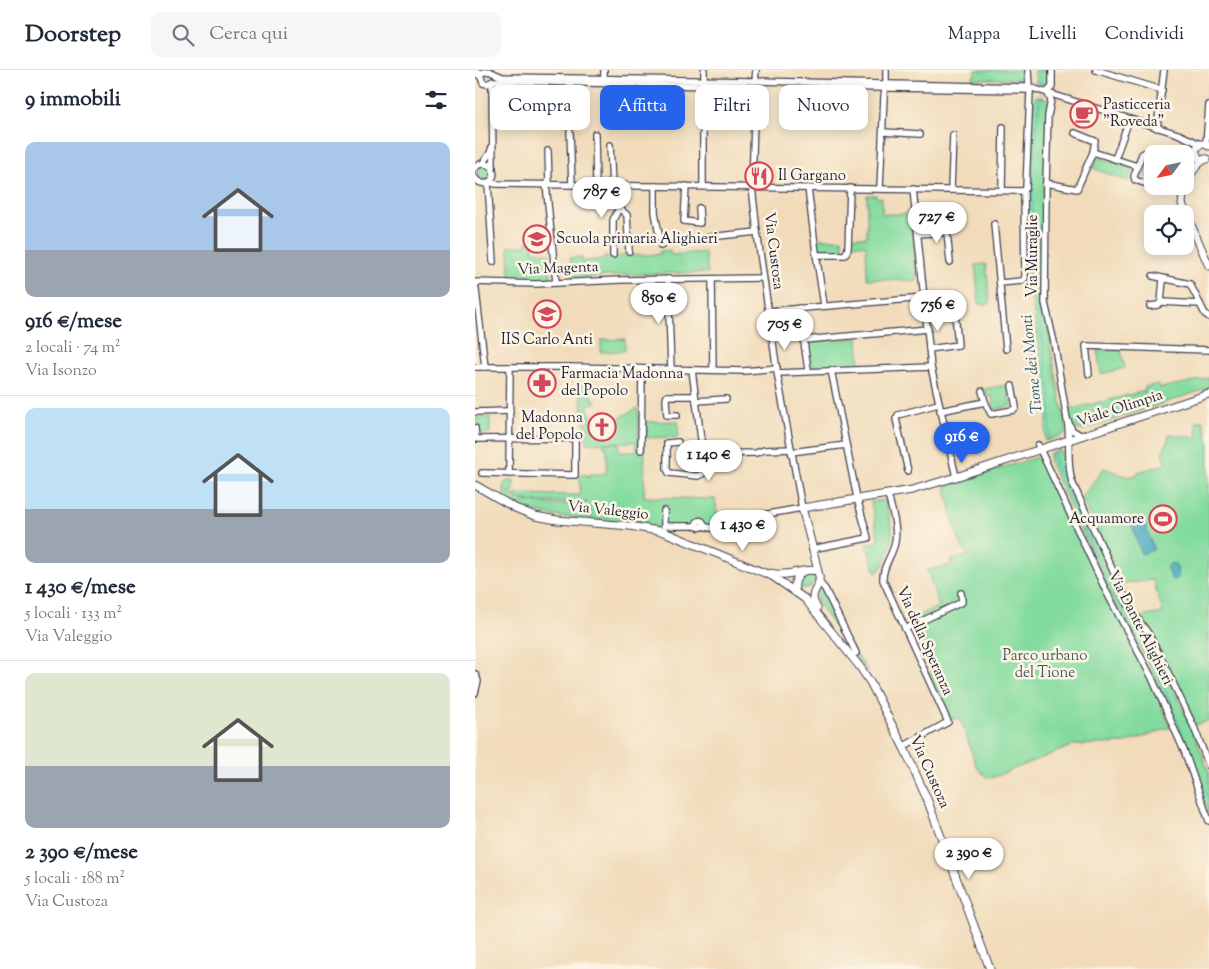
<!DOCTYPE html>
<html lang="it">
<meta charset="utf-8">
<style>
body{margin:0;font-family:"Sorts Mill Goudy",serif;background:#f6f6f7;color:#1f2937;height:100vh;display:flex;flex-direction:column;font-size:19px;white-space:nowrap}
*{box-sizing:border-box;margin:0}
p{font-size:16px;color:#747a83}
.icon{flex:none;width:28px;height:28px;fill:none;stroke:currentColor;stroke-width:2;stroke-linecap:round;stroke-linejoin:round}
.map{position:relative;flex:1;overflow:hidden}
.details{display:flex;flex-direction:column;background:#fff;width:475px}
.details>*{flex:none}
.top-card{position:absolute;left:15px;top:15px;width:475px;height:45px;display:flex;gap:10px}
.needle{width:32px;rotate:237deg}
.fabs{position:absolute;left:669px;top:75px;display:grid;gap:10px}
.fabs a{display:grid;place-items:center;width:50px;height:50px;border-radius:10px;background:#fff;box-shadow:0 2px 12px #0003;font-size:25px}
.price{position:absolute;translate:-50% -42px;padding:0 11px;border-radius:18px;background:#fff;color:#222;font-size:16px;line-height:32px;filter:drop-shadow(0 1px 2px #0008)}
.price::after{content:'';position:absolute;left:50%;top:30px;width:15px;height:11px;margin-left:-8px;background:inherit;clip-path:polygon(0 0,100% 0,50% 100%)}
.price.active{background:#2563eb;color:#fff}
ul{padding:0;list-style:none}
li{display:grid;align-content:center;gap:10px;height:265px;padding:0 25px}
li+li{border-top:1px solid #e0e1e3}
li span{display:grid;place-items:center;height:155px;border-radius:10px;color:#555}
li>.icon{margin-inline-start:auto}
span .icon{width:90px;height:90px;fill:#fffc;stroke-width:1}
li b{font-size:21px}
h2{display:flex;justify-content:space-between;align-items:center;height:60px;padding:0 25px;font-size:21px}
.tag{padding:0 18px;border-radius:10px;background:#fff;box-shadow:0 2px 12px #0003;font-size:18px;line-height:45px}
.tag.active{background:#2563eb;color:#fff}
header{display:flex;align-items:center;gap:30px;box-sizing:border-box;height:70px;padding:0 25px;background:#fff;border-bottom:1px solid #e0e1e3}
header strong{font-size:24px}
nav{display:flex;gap:28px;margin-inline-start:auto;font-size:18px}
.search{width:350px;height:45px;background:#f6f6f7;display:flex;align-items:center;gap:12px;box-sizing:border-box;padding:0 18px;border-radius:10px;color:#747a83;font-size:19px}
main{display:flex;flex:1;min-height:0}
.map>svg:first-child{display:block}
</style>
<header>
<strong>Doorstep</strong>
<div class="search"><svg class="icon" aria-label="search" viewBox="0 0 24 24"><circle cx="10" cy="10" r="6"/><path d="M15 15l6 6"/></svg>Cerca qui</div>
<nav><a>Mappa</a><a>Livelli</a><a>Condividi</a></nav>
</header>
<main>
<section class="details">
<h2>9 immobili<svg class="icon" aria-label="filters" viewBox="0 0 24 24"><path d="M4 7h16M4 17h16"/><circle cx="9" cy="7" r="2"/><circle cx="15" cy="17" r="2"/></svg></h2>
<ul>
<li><span style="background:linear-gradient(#a9c7e8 70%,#9aa5b1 0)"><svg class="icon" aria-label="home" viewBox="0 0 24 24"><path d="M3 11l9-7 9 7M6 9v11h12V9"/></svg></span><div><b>916 €/mese</b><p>2 locali · 74 m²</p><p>Via Isonzo</p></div></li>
<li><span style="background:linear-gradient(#bfe0f5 65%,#9aa5b1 0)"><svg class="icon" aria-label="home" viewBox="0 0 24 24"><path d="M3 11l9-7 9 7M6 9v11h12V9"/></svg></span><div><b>1 430 €/mese</b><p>5 locali · 133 m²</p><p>Via Valeggio</p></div></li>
<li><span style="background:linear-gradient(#dfe7d0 60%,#9aa5b1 0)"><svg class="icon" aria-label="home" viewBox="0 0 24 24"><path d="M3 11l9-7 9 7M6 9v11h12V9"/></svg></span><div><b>2 390 €/mese</b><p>5 locali · 188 m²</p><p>Via Custoza</p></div></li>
</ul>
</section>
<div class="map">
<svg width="734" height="899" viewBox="0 0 734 899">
<rect width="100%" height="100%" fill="#fcf5e5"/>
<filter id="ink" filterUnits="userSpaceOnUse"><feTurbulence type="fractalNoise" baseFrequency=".02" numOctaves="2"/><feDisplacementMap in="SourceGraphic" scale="10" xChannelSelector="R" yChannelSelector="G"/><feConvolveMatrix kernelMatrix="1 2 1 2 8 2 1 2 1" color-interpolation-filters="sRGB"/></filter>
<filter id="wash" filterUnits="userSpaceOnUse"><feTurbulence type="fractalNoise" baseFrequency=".0096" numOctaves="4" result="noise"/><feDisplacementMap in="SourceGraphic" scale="20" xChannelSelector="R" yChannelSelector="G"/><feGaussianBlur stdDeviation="1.12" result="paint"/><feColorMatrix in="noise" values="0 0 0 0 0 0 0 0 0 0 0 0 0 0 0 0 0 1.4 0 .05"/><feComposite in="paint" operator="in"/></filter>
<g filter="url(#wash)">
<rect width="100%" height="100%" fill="#f1dbba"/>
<g fill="#84db9f" stroke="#537e6d">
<polygon points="500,0 549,0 550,9 498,9 498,6 500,6"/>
<polygon points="559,0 574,0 574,7 572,13 565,15 561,13"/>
<path d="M561,26L569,28L574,33C569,107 564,181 573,255C577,290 585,326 592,361L586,366L570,371C570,360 572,351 573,340L554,210L552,119L556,42Z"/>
<polygon points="622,87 658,99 653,111 619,99"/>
<polygon points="670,88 677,91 676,109 664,105"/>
<circle cx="9" cy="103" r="7"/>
<polygon points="392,125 401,125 402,128 407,127 407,144 432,144 432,141 436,141 442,211 392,209 391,175 376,174 376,167 392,167"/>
<polygon points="342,169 367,169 369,181 367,183 346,183 344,180"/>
<polygon points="52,172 57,172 58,181 74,183 76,210 35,211 34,176 51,176"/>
<path d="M195,180L196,185L230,182L233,203C188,202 144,206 98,208L95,188L106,187L107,191L129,189V187L185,184V181Z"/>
<polygon points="511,194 515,234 504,234 500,195"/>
<polygon points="383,268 385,296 336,297 332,272"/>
<polygon points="150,269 150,281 126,282 126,270"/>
<polygon points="622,280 646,280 650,298 626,304"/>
<path d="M103,303H139L140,304L121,303L118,309H116L117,329H120V333L112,335L117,350C127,351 140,356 146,347L163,338L164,372L112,373Z"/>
<path d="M734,308V318L608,360C597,360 595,349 592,340L670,321V317L684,314L685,318Z"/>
<polygon points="532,315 536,336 519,340 517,326 511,326 509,319"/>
<polygon points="15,347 15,363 2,364 1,348"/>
<polygon points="203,351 203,367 172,368 171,352"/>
<polygon points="728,351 734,371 734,651 720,655 681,572 666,547 688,543 678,510 648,514 606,428 629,398 653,407 663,404 663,402 691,394 687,383 693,370 694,364 723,368 721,352"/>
<path d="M144,373V382H161L162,373H170L169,427L240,429L245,460L187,459L163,452L85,447L60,442L29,428V414L32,411H39V421L34,422L35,424L39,425V428C64,436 88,435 113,432H57L41,427V424L105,425V404L113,405V408L115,404H132L130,402V399H132V378H129V374Z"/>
<polygon points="585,380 595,411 643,514 673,566 718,660 734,703 734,746 716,693 681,610 641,535 575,394 574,384"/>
<path d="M562,387L571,397L662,581L696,657L651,673L599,675L514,709L502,698L488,656L484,649L474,648L454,603L457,599L433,551L464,536L452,500L477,495L475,490L493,486C479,467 476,438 470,416Z"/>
<path d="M410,430C412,440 417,452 417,462C417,474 411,497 401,503L391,474L404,471L396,432Z"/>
<polygon points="334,503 341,505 341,511 334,518 323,519 322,511 328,505"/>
<polygon points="344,518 347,519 363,558 393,601 391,602 342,532 342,520"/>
</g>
<g fill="#40a8c0" stroke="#31657e">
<polygon points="669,451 679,480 666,484 657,455"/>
<polygon points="695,493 700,494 702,497 702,502 704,506 701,510 696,509 695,504 692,500 692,496"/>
</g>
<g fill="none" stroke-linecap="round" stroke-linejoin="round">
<g stroke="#40a8c0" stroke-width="1">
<polyline points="564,0 565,18"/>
<polyline points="565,22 558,98 557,189 559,214 576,330 574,374"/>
<polyline points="576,380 583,402 595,429 640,526 669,576 691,622 725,706 734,732"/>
</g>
</g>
</g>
<g filter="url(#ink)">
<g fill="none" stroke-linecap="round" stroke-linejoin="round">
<g stroke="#413e4e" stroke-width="8">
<g id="minor">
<polyline points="0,0 5,3 14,1 27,7 278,11"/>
<polyline points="129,0 129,9"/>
<polyline points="553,0 554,15"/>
<polyline points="621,0 687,20"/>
<polyline points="0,3 6,7 8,13 12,14 18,11 27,11 278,17"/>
<polyline points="229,11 229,0"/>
<polyline points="280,11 281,0"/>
<polyline points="282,11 408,14"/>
<polyline points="17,12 18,99"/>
<polyline points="411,13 411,0"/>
<polyline points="413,14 551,17"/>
<polyline points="355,17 408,18"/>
<polyline points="414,18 552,20"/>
<polyline points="557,18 703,64 725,74"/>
<polyline points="572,22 576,30 573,46 571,113 570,233 579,272 592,349 597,360 607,366"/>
<polyline points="572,22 577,17 577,0"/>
<polyline points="682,58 689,0"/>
<polyline points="95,62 97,114"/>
<polyline points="408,62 445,64"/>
<polyline points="600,63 620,71 618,82"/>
<polyline points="120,64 121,115"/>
<polyline points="731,74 734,35"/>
<polyline points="135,75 137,115"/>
<polyline points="73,81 74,114"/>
<polyline points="640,89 654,50"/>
<polyline points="7,94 15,83 17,77"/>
<path d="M0,98C4,93 10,92 16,97L19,104C17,114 7,117 0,108"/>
<polyline points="14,112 21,114 549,121"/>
<polyline points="13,113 18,192"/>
<polyline points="571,113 602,119 618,82 662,96"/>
<polyline points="71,114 81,212"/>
<polyline points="672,114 660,110 659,106 667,84 671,82 678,84"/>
<polyline points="180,116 180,142 186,176"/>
<polyline points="211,116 209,151 225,153 224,138"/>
<polyline points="228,116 228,63"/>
<polyline points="333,118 341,183 343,185 370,185 373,179 375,118"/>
<polyline points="405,118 409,26 410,19"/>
<polyline points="438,119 456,297 481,407"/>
<polyline points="476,119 478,65"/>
<polyline points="527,120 528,57"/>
<polyline points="144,138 152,145 154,181"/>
<polyline points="519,154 531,279"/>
<polyline points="443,164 472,162 475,192"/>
<polyline points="234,167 282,162"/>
<polyline points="341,184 349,235"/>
<polyline points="138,185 138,150 144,138 144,115"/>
<polyline points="678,206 715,214 730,244 734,247"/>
<polyline points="193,209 196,300"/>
<polyline points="237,209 238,300"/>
<polyline points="688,209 686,232 725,234"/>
<polyline points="525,213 547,211 550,208 549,121 551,118 555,21"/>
<polyline points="675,236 683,235 686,232"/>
<polyline points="324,238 333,300"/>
<polyline points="293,241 449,228"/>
<polyline points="329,270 453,259"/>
<polyline points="454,279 483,275 479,233"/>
<polyline points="0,297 94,297 269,301 302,298"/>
<polyline points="10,297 0,212 61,214 145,210 288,208"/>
<polyline points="303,303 456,297"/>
<polyline points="614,304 611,276 734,280"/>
<polyline points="507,321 510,332"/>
<polyline points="221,331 251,329"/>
<polyline points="465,341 510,332 516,344 538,340 541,337 537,316"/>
<polyline points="0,342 35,341"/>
<polyline points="202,345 192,345 191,329 192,326 220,326"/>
<path d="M592,349C596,370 591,391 597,412L655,538L673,563L686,588L719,657L734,696"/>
<polyline points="0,358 1,369 100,368 100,405 7,403"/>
<polyline points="203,372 192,373 192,399 194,403 223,406 227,404 230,400 217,300"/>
<polyline points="563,375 631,521 677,608 710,683 734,751"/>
<polyline points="166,380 167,299"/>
<polyline points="316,382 371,375"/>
<polyline points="228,384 281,383 289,380 316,379"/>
<polyline points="433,401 421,349 423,345 463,334"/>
<polyline points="34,404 35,297"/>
<path d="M413,424C416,439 423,456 420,472C418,485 407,496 408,510L473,652L431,675"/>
<polyline points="189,441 189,456 223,456"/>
<circle cx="225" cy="454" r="3.5"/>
<polyline points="228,456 236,458 247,452 327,438 303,308 282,162 277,117 280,17"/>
<polyline points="337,479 393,468 382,428 356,300"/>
<polyline points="344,512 350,519 381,583"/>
<polyline points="430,559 487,532 486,523"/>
<polyline points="0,604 3,611 0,623"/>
</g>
</g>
<g stroke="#413e4e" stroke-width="9">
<g id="major">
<path d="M730,89C716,98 708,117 707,134L734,196"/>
<polyline points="732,89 728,90 723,88 720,80 725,74 729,74 734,76"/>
<polyline points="0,415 40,438 60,446 82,450 155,456 189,462 297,506 330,529 385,597 395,612 430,680 452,729 515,899"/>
<path d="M296,503C314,508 328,497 342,501"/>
<path d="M320,522C319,513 320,508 327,502"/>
<path d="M342,538C331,521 347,518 344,506C339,483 333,460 327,438L437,420L481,407L734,324"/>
</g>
</g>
<use href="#minor" stroke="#fff" stroke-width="5.5"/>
<use href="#major" stroke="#fff" stroke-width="7"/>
</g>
</g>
<defs>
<g id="cafe-ring" transform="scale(1.4375)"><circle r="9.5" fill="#fcf5e5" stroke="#d1495b" stroke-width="1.5"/><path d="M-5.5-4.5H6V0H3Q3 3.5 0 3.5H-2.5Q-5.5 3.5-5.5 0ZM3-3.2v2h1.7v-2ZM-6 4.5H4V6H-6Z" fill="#d1495b"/></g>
<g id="restaurant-ring" transform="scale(1.4375)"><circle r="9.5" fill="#fcf5e5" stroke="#d1495b" stroke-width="1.5"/><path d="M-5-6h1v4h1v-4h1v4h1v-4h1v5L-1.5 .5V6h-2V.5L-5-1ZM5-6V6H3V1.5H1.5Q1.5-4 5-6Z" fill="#d1495b"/></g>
<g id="school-ring" transform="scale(1.4375)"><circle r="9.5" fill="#fcf5e5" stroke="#d1495b" stroke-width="1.5"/><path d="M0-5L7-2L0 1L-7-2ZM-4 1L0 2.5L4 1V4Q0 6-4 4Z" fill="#d1495b"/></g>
<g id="pharmacy-ring" transform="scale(1.4375)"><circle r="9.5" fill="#fcf5e5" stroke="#d1495b" stroke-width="1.5"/><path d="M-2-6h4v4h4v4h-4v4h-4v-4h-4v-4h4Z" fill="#d1495b"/></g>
<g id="church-ring" transform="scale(1.4375)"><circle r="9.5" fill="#fcf5e5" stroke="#d1495b" stroke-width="1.5"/><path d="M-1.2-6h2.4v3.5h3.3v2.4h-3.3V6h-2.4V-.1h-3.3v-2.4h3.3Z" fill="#d1495b"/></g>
<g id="stadium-ring" transform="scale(1.4375)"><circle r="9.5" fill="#fcf5e5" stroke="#d1495b" stroke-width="1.5"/><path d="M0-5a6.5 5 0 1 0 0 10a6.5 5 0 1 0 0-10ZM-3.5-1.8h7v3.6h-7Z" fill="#d1495b"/></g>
</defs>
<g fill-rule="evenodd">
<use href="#cafe-ring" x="609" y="44"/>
<use href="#restaurant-ring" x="284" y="106"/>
<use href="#school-ring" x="62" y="169"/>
<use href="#school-ring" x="72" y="244"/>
<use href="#pharmacy-ring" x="67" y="313"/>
<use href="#church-ring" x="127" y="357"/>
<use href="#stadium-ring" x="688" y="449"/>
</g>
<g text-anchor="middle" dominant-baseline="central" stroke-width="5" stroke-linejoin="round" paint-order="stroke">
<g font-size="15" fill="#22223b" stroke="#fcf5e5" text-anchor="start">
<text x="628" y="35">Pasticceria<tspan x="628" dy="17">"Roveda"</tspan></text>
<text x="303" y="106">Il Gargano</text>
<text x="81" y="169">Scuola primaria Alighieri</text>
<text x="72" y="270" text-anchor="middle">IIS Carlo Anti</text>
<text x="86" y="304">Farmacia Madonna<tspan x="86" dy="17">del Popolo</tspan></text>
<text x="108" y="348" text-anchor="end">Madonna<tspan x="108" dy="17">del Popolo</tspan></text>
<text x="669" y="449" text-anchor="end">Acquamore</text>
</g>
<g font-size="15" fill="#22223b" stroke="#fcf5e5">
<text transform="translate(298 181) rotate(83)">Via Custoza</text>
<text transform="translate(558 186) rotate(-90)">Via Muraglie</text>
<text transform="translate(83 199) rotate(-2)">Via Magenta</text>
<text transform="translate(645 339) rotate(-18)">Viale Olimpia</text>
<text transform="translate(133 441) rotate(6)">Via Valeggio</text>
<text transform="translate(665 558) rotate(63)">Via Dante Alighieri</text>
<text transform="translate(449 571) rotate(66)">Via della Speranza</text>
<text transform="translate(454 702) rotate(66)">Via Custoza</text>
</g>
<g font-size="15" fill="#3f5a59" stroke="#fcf5e5">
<text x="570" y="586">Parco urbano<tspan x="570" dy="17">del Tione</tspan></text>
</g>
<g font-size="16" font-style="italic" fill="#2e5870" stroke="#fcf5e5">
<text transform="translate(558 294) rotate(-96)">Tione dei Monti</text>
</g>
</g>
</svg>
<div class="fabs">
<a><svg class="needle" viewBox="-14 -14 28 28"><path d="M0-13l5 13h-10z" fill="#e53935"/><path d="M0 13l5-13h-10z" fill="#747a83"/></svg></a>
<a><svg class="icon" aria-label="locate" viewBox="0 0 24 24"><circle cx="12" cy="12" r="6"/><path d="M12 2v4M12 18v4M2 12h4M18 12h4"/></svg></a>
</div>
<b class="price" style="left:127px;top:149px">787 €</b>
<b class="price" style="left:462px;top:174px">727 €</b>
<b class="price" style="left:184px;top:255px">850 €</b>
<b class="price" style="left:463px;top:262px">756 €</b>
<b class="price" style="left:310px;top:281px">705 €</b>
<b class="price active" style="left:487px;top:394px">916 €</b>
<b class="price" style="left:234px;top:412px">1 140 €</b>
<b class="price" style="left:268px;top:482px">1 430 €</b>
<b class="price" style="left:494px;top:810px">2 390 €</b>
<div class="top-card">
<a class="tag">Compra</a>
<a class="tag active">Affitta</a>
<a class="tag">Filtri</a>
<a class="tag">Nuovo</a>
</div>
</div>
</main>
